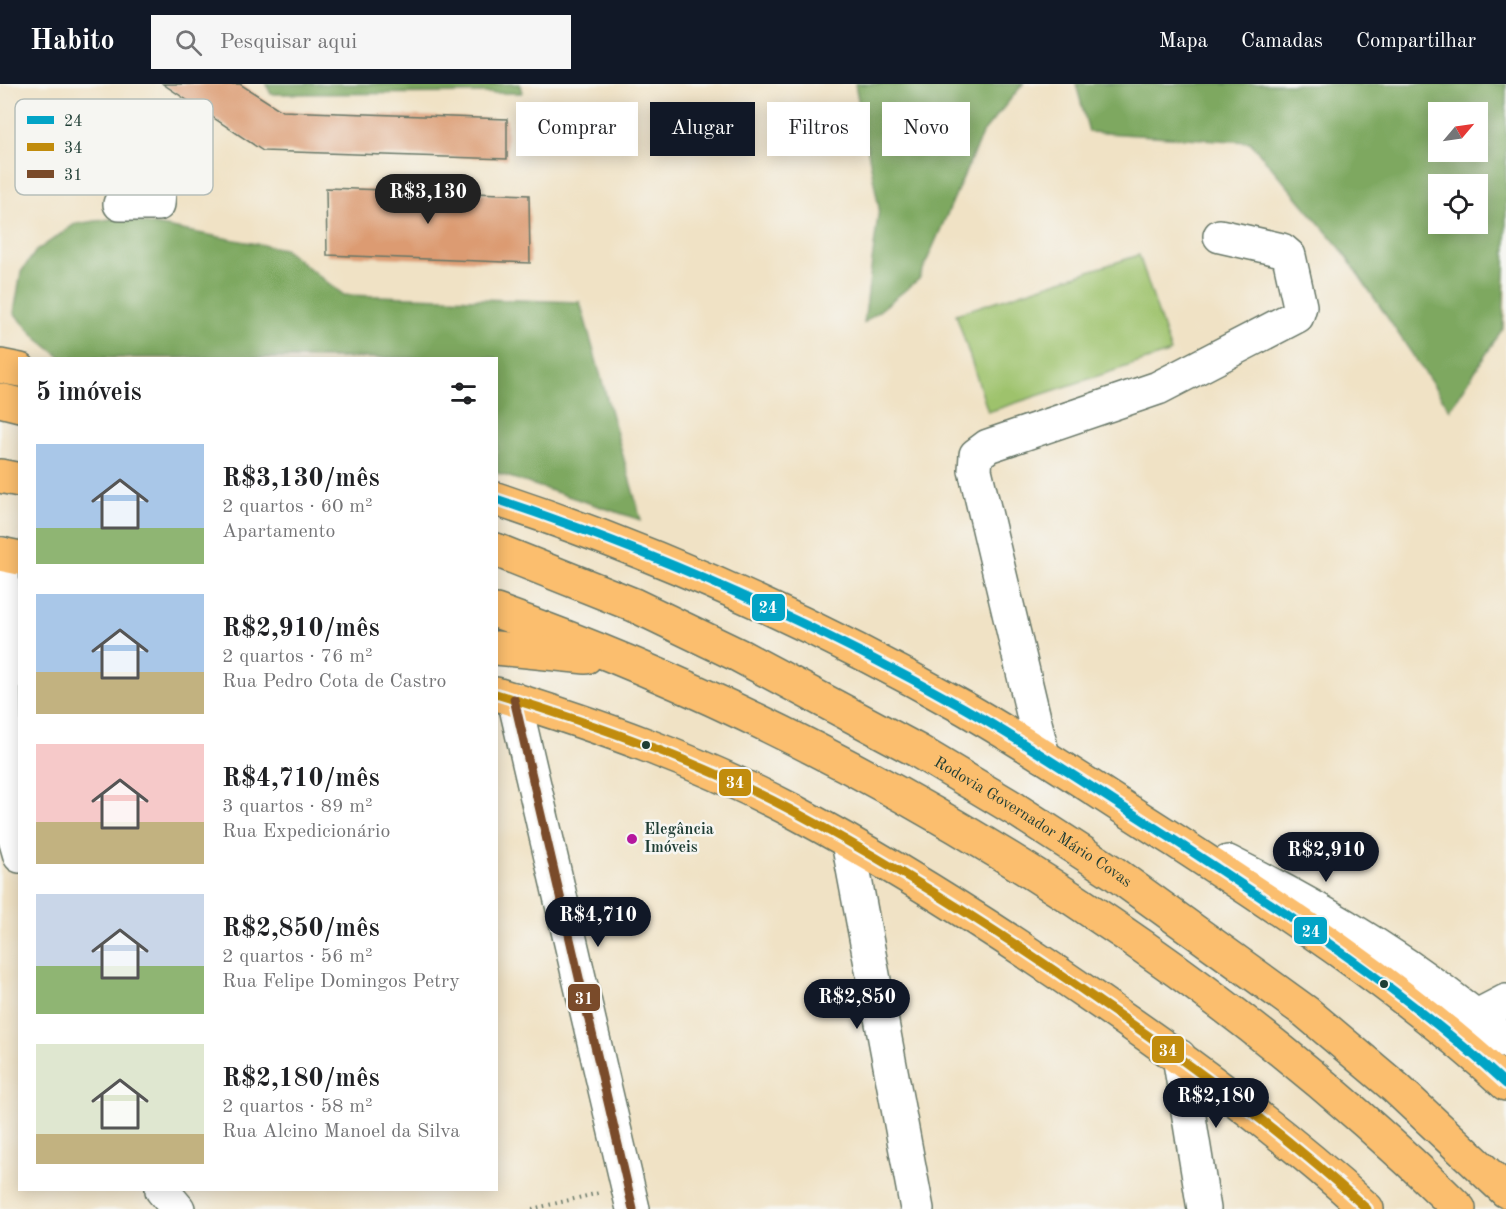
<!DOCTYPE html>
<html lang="pt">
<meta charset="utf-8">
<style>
body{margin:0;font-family:"Old Standard TT",serif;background:#f6f6f6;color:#202124;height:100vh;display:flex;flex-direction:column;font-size:22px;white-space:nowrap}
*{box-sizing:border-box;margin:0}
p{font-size:20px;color:#757577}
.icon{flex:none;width:33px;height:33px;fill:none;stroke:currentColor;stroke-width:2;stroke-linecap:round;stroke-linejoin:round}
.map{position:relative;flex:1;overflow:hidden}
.side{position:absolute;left:18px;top:273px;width:480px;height:834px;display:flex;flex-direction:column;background:#fff;border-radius:0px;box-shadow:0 3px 15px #0003}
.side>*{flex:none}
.banner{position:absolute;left:516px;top:18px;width:570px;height:54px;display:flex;gap:12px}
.needle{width:39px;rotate:61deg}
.tools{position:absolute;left:1428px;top:18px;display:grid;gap:12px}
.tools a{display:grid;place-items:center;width:60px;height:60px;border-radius:0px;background:#fff;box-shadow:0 3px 15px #0003;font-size:30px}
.price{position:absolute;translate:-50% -51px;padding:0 14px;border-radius:21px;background:#111827;color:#fff;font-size:20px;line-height:39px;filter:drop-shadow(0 2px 3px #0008)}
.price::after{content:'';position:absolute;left:50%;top:36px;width:18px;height:14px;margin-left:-9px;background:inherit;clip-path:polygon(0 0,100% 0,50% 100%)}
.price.active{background:#222;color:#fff}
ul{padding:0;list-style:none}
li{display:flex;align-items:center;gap:18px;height:150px;padding:0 18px}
li span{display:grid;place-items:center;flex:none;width:168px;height:120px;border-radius:0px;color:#555}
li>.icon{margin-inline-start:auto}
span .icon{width:72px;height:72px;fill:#fffc;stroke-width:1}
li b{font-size:26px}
h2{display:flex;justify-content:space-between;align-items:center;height:72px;padding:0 18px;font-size:26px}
.chip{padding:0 21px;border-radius:0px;background:#fff;box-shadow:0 3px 15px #0003;font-size:21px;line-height:54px}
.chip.active{background:#111827;color:#fff}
header{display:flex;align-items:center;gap:36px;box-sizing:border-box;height:84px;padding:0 30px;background:#111827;color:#fff}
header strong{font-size:28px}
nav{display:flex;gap:33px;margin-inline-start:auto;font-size:21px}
.search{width:420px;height:54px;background:#f6f6f6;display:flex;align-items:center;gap:15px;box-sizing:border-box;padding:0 21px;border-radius:0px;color:#757577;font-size:22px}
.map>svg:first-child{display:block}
</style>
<header>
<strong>Habito</strong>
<div class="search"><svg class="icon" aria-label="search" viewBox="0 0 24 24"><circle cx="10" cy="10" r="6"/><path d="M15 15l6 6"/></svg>Pesquisar aqui</div>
<nav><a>Mapa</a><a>Camadas</a><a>Compartilhar</a></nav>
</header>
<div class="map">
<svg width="1506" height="1125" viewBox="0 0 1506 1125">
<rect width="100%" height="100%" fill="#f6f6f2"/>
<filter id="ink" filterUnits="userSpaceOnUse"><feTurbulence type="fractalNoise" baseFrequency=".0167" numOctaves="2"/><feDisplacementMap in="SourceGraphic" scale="12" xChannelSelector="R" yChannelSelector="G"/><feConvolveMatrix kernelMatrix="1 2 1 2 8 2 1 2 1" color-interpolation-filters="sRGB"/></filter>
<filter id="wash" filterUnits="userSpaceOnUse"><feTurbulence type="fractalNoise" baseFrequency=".008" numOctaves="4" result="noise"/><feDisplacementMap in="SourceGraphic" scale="24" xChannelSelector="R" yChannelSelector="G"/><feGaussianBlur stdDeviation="1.35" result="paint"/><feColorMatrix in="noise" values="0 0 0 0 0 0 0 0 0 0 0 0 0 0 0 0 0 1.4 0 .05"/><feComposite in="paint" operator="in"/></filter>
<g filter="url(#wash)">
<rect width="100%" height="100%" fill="#f0e2c5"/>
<polygon fill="#9ec26c" stroke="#5e8050" stroke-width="1.5" points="1139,171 1171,268 988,328 956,230"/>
<g fill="#7ea860" stroke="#4e724a" stroke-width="1.5" fill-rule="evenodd">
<polygon points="266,0 520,0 522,9 271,10"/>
<polygon points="855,0 1023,0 982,50 919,195 864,239 879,124"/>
<path d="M1076,0H1506V156L1503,244L1450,326L1341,165L1250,58L1089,48ZM1478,28V68H1438V28ZM1478,100V140H1438V100Z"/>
<polygon points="118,134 284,165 344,211 580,218 641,436 497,389 496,274 62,274 38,255 14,229 21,188 36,167 75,140"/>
</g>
<g id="blocks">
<g fill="#dc9b72">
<polygon points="163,0 240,0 282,27 507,35 507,75 263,67"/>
<polygon points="326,104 529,111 530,179 327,171"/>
</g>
</g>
</g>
<g filter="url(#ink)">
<use href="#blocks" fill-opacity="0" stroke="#687767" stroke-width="1.5"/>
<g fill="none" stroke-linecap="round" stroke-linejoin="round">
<g stroke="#687767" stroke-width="36">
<g id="minor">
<polyline points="120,120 158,120 160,96 123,96"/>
<polyline points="2,470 5,684 13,748 20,772"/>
<polyline points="514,615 633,1125"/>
<polyline points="1043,672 975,386 976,371 988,362 1158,304 1297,232 1300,222 1289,172 1282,166 1220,152"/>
<polyline points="848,758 917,1125"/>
<path d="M1228,778C1328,828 1421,884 1506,957"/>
<polyline points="1477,932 1506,917"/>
<polyline points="1179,972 1204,1125"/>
<polyline points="162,1106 178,1125"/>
</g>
</g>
<g stroke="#687767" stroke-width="36">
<g id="major">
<polyline points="0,282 20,286"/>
<path d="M496,415C658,469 816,540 964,624C1036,665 1104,712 1174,756C1289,831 1404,906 1506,1000"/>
<polyline points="0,470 20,474"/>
<path d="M496,610C597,641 698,677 791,726C898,783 1001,849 1100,918C1193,982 1284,1049 1367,1125"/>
</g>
</g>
<g stroke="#687767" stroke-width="36">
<g id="highway">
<polyline points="0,316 20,321"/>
<polyline points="0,392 20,396"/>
<path id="s1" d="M496,466L634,521L740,572L918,667L1015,725L1114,789L1306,928L1396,1004L1506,1107"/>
<path d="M496,527C848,653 1192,862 1459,1125"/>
<polyline points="496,564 586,573"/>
</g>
</g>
<polyline stroke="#687767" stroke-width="4" stroke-dasharray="1.5 4.5" stroke-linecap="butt" points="532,1125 599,1109"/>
<use href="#minor" stroke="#fff" stroke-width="33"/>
<use href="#major" stroke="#fbbe6e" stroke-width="33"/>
<use href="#highway" stroke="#fbbe6e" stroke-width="33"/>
<g stroke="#f6f6f2" stroke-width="14">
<path id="bus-1" d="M496,415C658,469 816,540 964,624C1036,665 1104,712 1174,756C1289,831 1404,906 1506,1000"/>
</g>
<g stroke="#f6f6f2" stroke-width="14">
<path id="bus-2" d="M496,610C597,641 698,677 791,726C898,783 1001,849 1100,918C1193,982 1284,1049 1367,1125"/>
</g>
<g stroke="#f6f6f2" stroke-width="14">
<polyline id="bus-3" points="514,615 633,1125"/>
</g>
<use href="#bus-1" stroke="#02a4c6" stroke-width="9"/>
<use href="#bus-2" stroke="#c18c0d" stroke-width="9"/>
<use href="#bus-3" stroke="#7a4b2a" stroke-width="9"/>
</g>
</g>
<g fill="#1f3d34" stroke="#f6f6f2" stroke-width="2">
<circle cx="646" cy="661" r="5"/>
<circle cx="1384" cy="900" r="5"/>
</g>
<circle fill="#b5179e" stroke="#f6f6f2" stroke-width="2" cx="632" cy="755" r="6"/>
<g text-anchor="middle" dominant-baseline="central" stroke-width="5" stroke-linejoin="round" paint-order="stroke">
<g font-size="16" fill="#1f3d34" stroke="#f6f6f2">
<text stroke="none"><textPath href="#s1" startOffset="603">Rodovia Governador Mário Covas</textPath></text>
</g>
<g font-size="16" font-weight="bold" fill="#1f3d34" stroke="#f6f6f2" text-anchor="start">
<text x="644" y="746">Elegância<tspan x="644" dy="18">Imóveis</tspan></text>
</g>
</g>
<rect x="15" y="15" width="198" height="96" rx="9" fill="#f6f6f2" stroke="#b6beb9" stroke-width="1.5"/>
<rect x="27" y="32" width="27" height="8" fill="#02a4c6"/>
<rect x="27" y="59" width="27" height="8" fill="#c18c0d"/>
<rect x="27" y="86" width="27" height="8" fill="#7a4b2a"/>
<g font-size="16" fill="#1f3d34">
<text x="64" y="42">24</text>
<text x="64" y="69">34</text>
<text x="64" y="96">31</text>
</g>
<g stroke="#f6f6f2" stroke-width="2">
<rect x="751" y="509" width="35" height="29" rx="6" fill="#02a4c6"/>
<rect x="718" y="684" width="34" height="29" rx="6" fill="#c18c0d"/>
<rect x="1293" y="832" width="35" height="29" rx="6" fill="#02a4c6"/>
<rect x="567" y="899" width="34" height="29" rx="6" fill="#7a4b2a"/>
<rect x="1151" y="951" width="34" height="29" rx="6" fill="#c18c0d"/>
</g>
<g font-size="16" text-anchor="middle" font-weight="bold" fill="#fff">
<text x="768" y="529">24</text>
<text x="735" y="704">34</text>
<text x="1311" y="853">24</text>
<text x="584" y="920">31</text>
<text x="1168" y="972">34</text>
</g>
</svg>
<div class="tools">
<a><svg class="needle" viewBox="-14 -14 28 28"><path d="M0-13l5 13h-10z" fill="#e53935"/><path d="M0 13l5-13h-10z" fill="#757577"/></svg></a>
<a><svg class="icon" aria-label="locate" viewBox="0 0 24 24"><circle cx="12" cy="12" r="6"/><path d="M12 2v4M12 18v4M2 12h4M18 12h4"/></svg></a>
</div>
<b class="price active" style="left:428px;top:141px">R$3,130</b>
<b class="price" style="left:1326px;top:799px">R$2,910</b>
<b class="price" style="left:598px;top:864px">R$4,710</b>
<b class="price" style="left:857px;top:946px">R$2,850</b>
<b class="price" style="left:1216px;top:1045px">R$2,180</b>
<div class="banner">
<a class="chip">Comprar</a>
<a class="chip active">Alugar</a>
<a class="chip">Filtros</a>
<a class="chip">Novo</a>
</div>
<section class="side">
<h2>5 imóveis<svg class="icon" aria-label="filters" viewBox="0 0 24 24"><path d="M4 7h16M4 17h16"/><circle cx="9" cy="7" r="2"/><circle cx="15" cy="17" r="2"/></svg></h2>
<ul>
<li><span style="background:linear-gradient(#a9c7e8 70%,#8fb573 0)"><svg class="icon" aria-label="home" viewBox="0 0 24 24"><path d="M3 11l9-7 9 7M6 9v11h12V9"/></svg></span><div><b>R$3,130/mês</b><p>2 quartos · 60 m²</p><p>Apartamento</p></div></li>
<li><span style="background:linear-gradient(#a9c7e8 65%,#c2b280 0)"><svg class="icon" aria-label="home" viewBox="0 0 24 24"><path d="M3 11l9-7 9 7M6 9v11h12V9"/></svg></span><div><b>R$2,910/mês</b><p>2 quartos · 76 m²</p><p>Rua Pedro Cota de Castro</p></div></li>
<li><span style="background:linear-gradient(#f6c9c9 65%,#c2b280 0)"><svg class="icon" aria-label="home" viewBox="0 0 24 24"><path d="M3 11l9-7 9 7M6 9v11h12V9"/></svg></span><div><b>R$4,710/mês</b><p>3 quartos · 89 m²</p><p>Rua Expedicionário</p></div></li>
<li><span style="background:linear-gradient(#c9d6e8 60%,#8fb573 0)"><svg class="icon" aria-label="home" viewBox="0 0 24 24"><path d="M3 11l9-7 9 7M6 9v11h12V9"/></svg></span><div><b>R$2,850/mês</b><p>2 quartos · 56 m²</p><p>Rua Felipe Domingos Petry</p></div></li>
<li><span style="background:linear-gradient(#dfe7d0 75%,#c2b280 0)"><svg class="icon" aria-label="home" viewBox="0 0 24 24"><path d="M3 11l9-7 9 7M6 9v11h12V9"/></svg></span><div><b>R$2,180/mês</b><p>2 quartos · 58 m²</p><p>Rua Alcino Manoel da Silva</p></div></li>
</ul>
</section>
</div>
